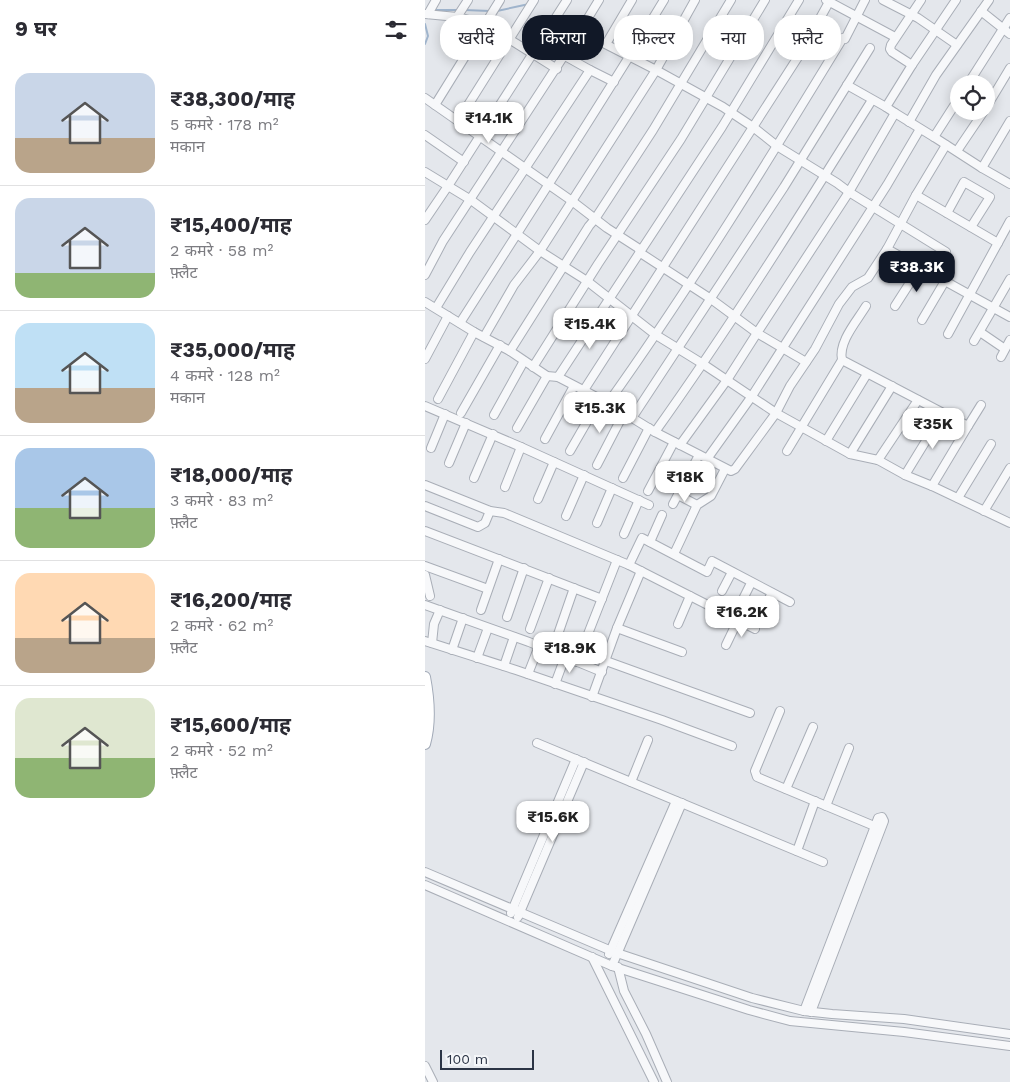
<!DOCTYPE html>
<html lang="hi">
<meta charset="utf-8">
<style>
body{margin:0;font-family:"Work Sans","Noto Sans Devanagari",sans-serif;background:#f7f7f7;color:#2b2b33;height:100vh;display:flex;flex-direction:column;font-size:19px;white-space:nowrap}
*{box-sizing:border-box;margin:0}
p{font-size:16px;color:#7c7c81}
.icon{flex:none;width:28px;height:28px;fill:none;stroke:currentColor;stroke-width:2;stroke-linecap:round;stroke-linejoin:round}
.map{position:relative;flex:1;overflow:hidden}
.details{display:flex;flex-direction:column;background:#fff;width:425px}
.details>*{flex:none}
.guide{position:absolute;left:15px;top:15px;width:475px;height:45px;display:flex;gap:10px}
.buttons{position:absolute;left:525px;top:75px;display:grid;gap:10px}
.buttons a{display:grid;place-items:center;width:45px;height:45px;border-radius:50%;background:#fff;box-shadow:0 2px 12px #0003;font-size:25px}
.scale{position:absolute;left:15px;bottom:12px;width:94px;box-sizing:border-box;padding-left:5px;border:2px solid #2b3445;border-top:0;font-size:14px;line-height:18px;white-space:nowrap;color:#2b3445;-webkit-text-stroke:4px #f4f6f9;paint-order:stroke}
.price{position:absolute;translate:-50% -42px;padding:0 11px;border-radius:10px;background:#fff;color:#222;font-size:16px;line-height:32px;filter:drop-shadow(0 1px 2px #0008)}
.price::after{content:'';position:absolute;left:50%;top:30px;width:15px;height:11px;margin-left:-8px;background:inherit;clip-path:polygon(0 0,100% 0,50% 100%)}
.price.active{background:#111827;color:#fff}
ul{padding:0;list-style:none}
li{display:flex;align-items:center;gap:15px;height:125px;padding:0 15px}
li+li{border-top:1px solid #e1e1e2}
li span{display:grid;place-items:center;flex:none;width:140px;height:100px;border-radius:15px;color:#555}
li>.icon{margin-inline-start:auto}
span .icon{width:60px;height:60px;fill:#fffc;stroke-width:1}
li b{font-size:21px}
h2{display:flex;justify-content:space-between;align-items:center;height:60px;padding:0 15px;font-size:21px}
.pill{padding:0 18px;border-radius:20px;background:#fff;box-shadow:0 2px 12px #0003;font-size:18px;line-height:45px}
.pill.active{background:#111827;color:#fff}
main{display:flex;flex:1;min-height:0}
.map>svg:first-child{display:block}
</style>
<main>
<section class="details">
<h2>9 घर<svg class="icon" aria-label="filters" viewBox="0 0 24 24"><path d="M4 7h16M4 17h16"/><circle cx="9" cy="7" r="2"/><circle cx="15" cy="17" r="2"/></svg></h2>
<ul>
<li><span style="background:linear-gradient(#c9d6e8 65%,#b9a48a 0)"><svg class="icon" aria-label="home" viewBox="0 0 24 24"><path d="M3 11l9-7 9 7M6 9v11h12V9"/></svg></span><div><b>₹38,300/माह</b><p>5 कमरे · 178 m²</p><p>मकान</p></div></li>
<li><span style="background:linear-gradient(#c9d6e8 75%,#8fb573 0)"><svg class="icon" aria-label="home" viewBox="0 0 24 24"><path d="M3 11l9-7 9 7M6 9v11h12V9"/></svg></span><div><b>₹15,400/माह</b><p>2 कमरे · 58 m²</p><p>फ़्लैट</p></div></li>
<li><span style="background:linear-gradient(#bfe0f5 65%,#b9a48a 0)"><svg class="icon" aria-label="home" viewBox="0 0 24 24"><path d="M3 11l9-7 9 7M6 9v11h12V9"/></svg></span><div><b>₹35,000/माह</b><p>4 कमरे · 128 m²</p><p>मकान</p></div></li>
<li><span style="background:linear-gradient(#a9c7e8 60%,#8fb573 0)"><svg class="icon" aria-label="home" viewBox="0 0 24 24"><path d="M3 11l9-7 9 7M6 9v11h12V9"/></svg></span><div><b>₹18,000/माह</b><p>3 कमरे · 83 m²</p><p>फ़्लैट</p></div></li>
<li><span style="background:linear-gradient(#ffd9b3 65%,#b9a48a 0)"><svg class="icon" aria-label="home" viewBox="0 0 24 24"><path d="M3 11l9-7 9 7M6 9v11h12V9"/></svg></span><div><b>₹16,200/माह</b><p>2 कमरे · 62 m²</p><p>फ़्लैट</p></div></li>
<li><span style="background:linear-gradient(#dfe7d0 60%,#8fb573 0)"><svg class="icon" aria-label="home" viewBox="0 0 24 24"><path d="M3 11l9-7 9 7M6 9v11h12V9"/></svg></span><div><b>₹15,600/माह</b><p>2 कमरे · 52 m²</p><p>फ़्लैट</p></div></li>
</ul>
</section>
<div class="map">
<svg width="585" height="1082" viewBox="0 0 585 1082">
<rect width="100%" height="100%" fill="#e4e7ec"/>
<g fill="none" stroke-linecap="round" stroke-linejoin="round">
<g stroke="#9fb4cc" stroke-width="2">
<polyline points="9,10 32,10"/>
<polyline points="39,10 65,11"/>
<polyline points="72,11 104,4"/>
<polyline points="0,24 3,36 0,44"/>
</g>
<g stroke="#a9aeb7" stroke-width="10">
<g id="minor">
<polyline points="401,0 470,37"/>
<polyline points="458,0 493,18 532,45"/>
<polyline points="556,11 585,34"/>
<polyline points="0,14 32,17 60,24 132,69"/>
<polyline points="3,14 11,0"/>
<polyline points="32,17 43,0"/>
<polyline points="393,22 404,2"/>
<polyline points="155,31 174,0"/>
<polyline points="420,39 440,0"/>
<polyline points="181,44 207,0"/>
<polyline points="140,56 165,70"/>
<polyline points="487,65 531,0"/>
<polyline points="543,84 585,18"/>
<polyline points="422,85 461,107"/>
<polyline points="0,98 147,201 182,228 213,248 217,254 286,299 332,333 302,380 255,445"/>
<polyline points="10,105 75,0"/>
<polyline points="561,108 585,68"/>
<polyline points="470,113 461,107 487,65 467,52 465,49 466,45 496,0"/>
<polyline points="33,121 109,0"/>
<polyline points="484,122 511,75 564,0"/>
<polyline points="0,135 39,162"/>
<polyline points="509,137 557,168 585,184"/>
<polyline points="521,145 491,195 462,249 585,317"/>
<polyline points="532,151 559,111"/>
<polyline points="557,168 585,121"/>
<polyline points="0,172 46,200 115,251 162,281 231,335 278,364 351,413 425,454 453,460 480,475 507,486 585,523"/>
<polyline points="491,195 573,243"/>
<polyline points="522,213 539,182 565,197 546,227"/>
<polyline points="0,220 23,186 142,0"/>
<polyline points="0,275 18,241 155,31 231,70 270,0"/>
<polyline points="0,302 49,332 85,351 122,376 133,377 183,403 230,432 306,471 310,469 351,413 365,386 390,349 414,304 427,287 443,278 462,249"/>
<path d="M441,306C432,321 413,342 417,360L543,426L556,405"/>
<polyline points="470,306 495,267"/>
<polyline points="11,308 45,252 165,70 189,82"/>
<polyline points="497,320 520,281"/>
<path d="M35,323C103,216 173,109 239,0"/>
<polyline points="555,332 577,347"/>
<polyline points="523,334 585,221"/>
<polyline points="59,337 89,285 115,251 231,70 298,107 328,127 352,146 412,183 424,192 470,113 509,137 534,98"/>
<polyline points="549,341 585,279"/>
<polyline points="85,351 164,226 170,219 228,130 306,0"/>
<polyline points="576,357 585,340"/>
<polyline points="0,359 23,316"/>
<polyline points="381,362 332,333 424,192 521,252"/>
<polyline points="108,367 173,264 256,139 340,0"/>
<polyline points="133,377 297,127 374,0"/>
<polyline points="159,390 393,26"/>
<polyline points="13,399 49,332"/>
<path d="M183,403C267,285 343,161 418,38"/>
<polyline points="0,406 96,447 224,505"/>
<polyline points="36,413 75,345"/>
<polyline points="69,415 99,361"/>
<polyline points="207,418 359,187 445,48"/>
<polyline points="92,428 122,376"/>
<path d="M230,432C307,324 377,212 447,100"/>
<polyline points="120,439 149,386"/>
<polyline points="401,441 442,374"/>
<polyline points="6,448 20,414"/>
<polyline points="145,451 175,399"/>
<polyline points="362,451 417,360"/>
<polyline points="425,454 467,386"/>
<polyline points="282,459 327,396 462,185 495,129"/>
<polyline points="453,460 493,400"/>
<polyline points="24,463 41,423"/>
<polyline points="172,465 199,413"/>
<polyline points="480,475 518,413"/>
<polyline points="49,478 68,434"/>
<polyline points="198,478 224,428"/>
<polyline points="0,485 65,511 79,513 204,565 330,629"/>
<polyline points="507,486 543,426"/>
<polyline points="80,487 96,447"/>
<polyline points="223,491 249,442"/>
<polyline points="253,495 272,505"/>
<polyline points="533,498 566,444"/>
<polyline points="113,499 129,462"/>
<polyline points="248,504 274,455"/>
<polyline points="0,506 53,527 60,523 65,511"/>
<polyline points="559,511 585,468"/>
<polyline points="141,516 159,475"/>
<polyline points="172,523 187,488"/>
<polyline points="0,531 177,599"/>
<polyline points="199,534 214,500"/>
<polyline points="225,542 237,515"/>
<polyline points="249,554 272,505 286,496 300,469"/>
<polyline points="204,565 217,538 282,572 287,561 365,602"/>
<polyline points="0,566 63,589"/>
<polyline points="0,575 5,596"/>
<polyline points="297,591 307,572"/>
<polyline points="317,601 326,583"/>
<polyline points="0,605 104,642 177,672"/>
<polyline points="339,608 347,593"/>
<polyline points="56,610 74,559"/>
<polyline points="82,617 99,568"/>
<polyline points="253,624 265,596"/>
<polyline points="192,628 257,652"/>
<polyline points="105,629 124,578"/>
<polyline points="131,640 149,588"/>
<polyline points="0,641 91,670 237,720 307,746"/>
<polyline points="7,643 9,624 15,610"/>
<polyline points="301,645 313,620"/>
<polyline points="27,650 38,618"/>
<polyline points="52,658 63,628"/>
<polyline points="181,661 325,713"/>
<polyline points="152,662 192,560"/>
<polyline points="79,666 89,637"/>
<polyline points="103,674 114,646"/>
<polyline points="130,684 140,657"/>
<polyline points="167,697 192,628 216,571"/>
<polyline points="355,711 330,771 332,777 454,828"/>
<polyline points="112,743 398,862"/>
<polyline points="206,782 223,740"/>
<polyline points="361,789 388,727"/>
<polyline points="401,806 424,748"/>
<polyline points="372,851 390,801"/>
<polyline points="0,872 189,952 327,998 379,1011 407,1014 479,1019 585,1034"/>
<polyline points="0,885 187,966 324,1010 365,1021 479,1032 585,1046"/>
<polyline points="86,913 151,759"/>
<polyline points="93,917 159,762"/>
<polyline points="184,954 251,801"/>
<polyline points="167,957 229,1082"/>
<polyline points="187,966 257,803"/>
<polyline points="193,967 199,991 221,1034 242,1082"/>
<polyline points="379,1011 452,821 453,818 457,817 459,821 386,1012"/>
<polyline points="0,1066 8,1082"/>
</g>
</g>
<g stroke="#a3abb8" stroke-width="12">
<path id="major" d="M0,677C4,698 6,723 0,744"/>
</g>
<use href="#minor" stroke="#f7f8fa" stroke-width="8"/>
<use href="#major" stroke="#fff" stroke-width="10"/>
</g>
</svg>
<div class="buttons">
<a><svg class="icon" aria-label="locate" viewBox="0 0 24 24"><circle cx="12" cy="12" r="6"/><path d="M12 2v4M12 18v4M2 12h4M18 12h4"/></svg></a>
</div>
<div class="scale">100 m</div>
<b class="price" style="left:64px;top:144px">₹14.1K</b>
<b class="price active" style="left:492px;top:293px">₹38.3K</b>
<b class="price" style="left:165px;top:350px">₹15.4K</b>
<b class="price" style="left:175px;top:434px">₹15.3K</b>
<b class="price" style="left:508px;top:450px">₹35K</b>
<b class="price" style="left:260px;top:503px">₹18K</b>
<b class="price" style="left:317px;top:638px">₹16.2K</b>
<b class="price" style="left:145px;top:674px">₹18.9K</b>
<b class="price" style="left:128px;top:843px">₹15.6K</b>
<div class="guide">
<a class="pill">खरीदें</a>
<a class="pill active">किराया</a>
<a class="pill">फ़िल्टर</a>
<a class="pill">नया</a>
<a class="pill">फ़्लैट</a>
</div>
</div>
</main>
